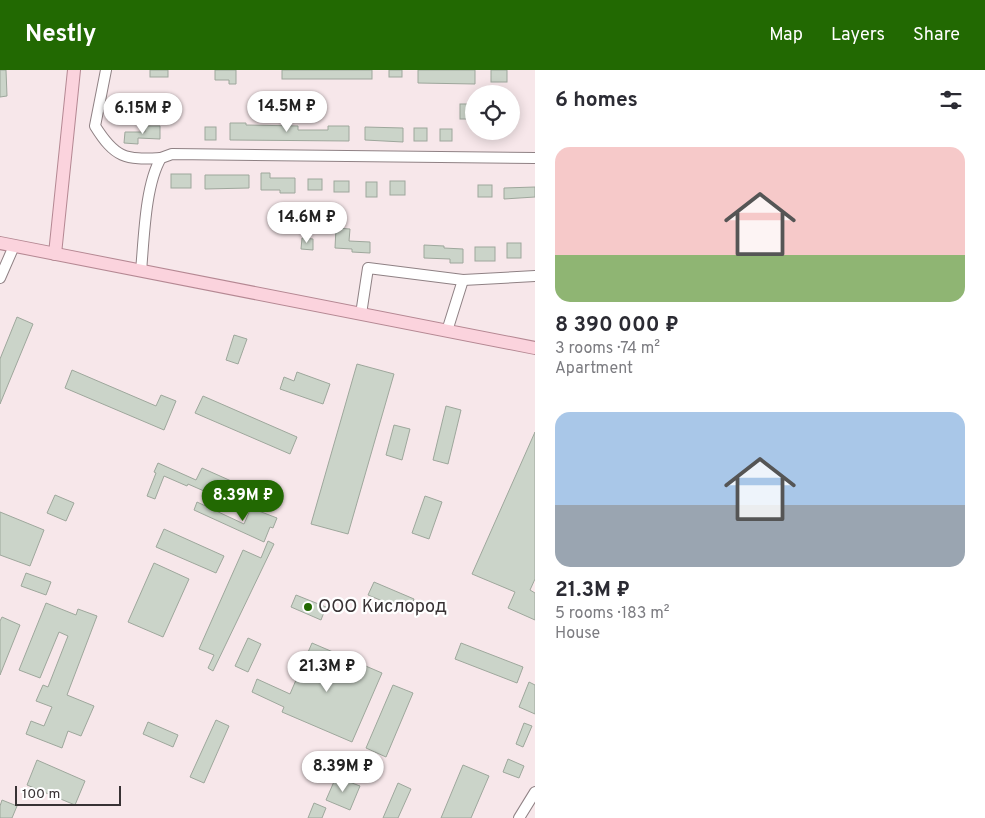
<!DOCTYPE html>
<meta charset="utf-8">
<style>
body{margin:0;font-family:Overpass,sans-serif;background:#f7f7f7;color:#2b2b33;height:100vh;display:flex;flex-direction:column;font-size:19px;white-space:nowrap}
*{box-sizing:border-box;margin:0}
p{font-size:16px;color:#7c7c81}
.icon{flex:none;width:28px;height:28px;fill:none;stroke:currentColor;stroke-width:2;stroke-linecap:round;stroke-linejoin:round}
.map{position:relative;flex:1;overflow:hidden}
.sheet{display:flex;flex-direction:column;background:#fff;width:450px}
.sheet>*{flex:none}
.buttons{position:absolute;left:465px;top:15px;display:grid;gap:10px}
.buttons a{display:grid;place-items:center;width:55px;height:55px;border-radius:50%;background:#fff;box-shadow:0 2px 12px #0003;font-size:25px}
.scale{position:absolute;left:15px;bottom:12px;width:106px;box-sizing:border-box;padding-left:5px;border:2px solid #383234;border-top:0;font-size:14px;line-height:18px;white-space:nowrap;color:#383234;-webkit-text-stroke:4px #fff;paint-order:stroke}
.price{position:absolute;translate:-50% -42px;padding:0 11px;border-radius:18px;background:#fff;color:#222;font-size:16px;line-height:32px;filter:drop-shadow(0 1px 2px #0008)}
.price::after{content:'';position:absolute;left:50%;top:30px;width:15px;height:11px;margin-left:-8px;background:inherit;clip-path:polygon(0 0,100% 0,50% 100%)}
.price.selected{background:#226902;color:#fff}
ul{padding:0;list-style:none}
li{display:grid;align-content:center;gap:10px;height:265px;padding:0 20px}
li span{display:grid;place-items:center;height:155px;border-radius:15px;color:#555}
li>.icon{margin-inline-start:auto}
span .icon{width:90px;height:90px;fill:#fffc;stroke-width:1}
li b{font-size:21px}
h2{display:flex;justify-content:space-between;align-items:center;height:60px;padding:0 20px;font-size:21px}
header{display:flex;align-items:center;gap:30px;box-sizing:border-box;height:70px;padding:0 25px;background:#226902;color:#fff}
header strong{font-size:24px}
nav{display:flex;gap:28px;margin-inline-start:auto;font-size:18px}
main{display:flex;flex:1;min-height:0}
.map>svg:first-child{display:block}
</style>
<header>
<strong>Nestly</strong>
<nav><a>Map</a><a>Layers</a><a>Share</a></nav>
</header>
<main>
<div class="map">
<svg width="535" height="748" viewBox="0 0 535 748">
<rect width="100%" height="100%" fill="#f7e7ea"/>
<g fill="#cbd4c9" stroke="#9ea79c">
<polygon points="0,0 6,0 7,26 0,27"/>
<rect x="150" y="0" width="18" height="7"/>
<polygon points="215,0 236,0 236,14 229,14 229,10 215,10"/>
<rect x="282" y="0" width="90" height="9"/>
<rect x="389" y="0" width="13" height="7"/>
<polygon points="418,0 475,0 475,14 418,13"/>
<rect x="491" y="0" width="16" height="12"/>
<rect x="460" y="34" width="14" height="15"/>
<rect x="119" y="36" width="12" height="13"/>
<polygon points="230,53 246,53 246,55 298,56 298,60 328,60 328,56 349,56 349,71 230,70"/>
<polygon points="145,56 160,56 160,69 138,68 138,74 124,73 125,62 145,62"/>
<rect x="205" y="57" width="11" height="13"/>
<polygon points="365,57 403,58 403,72 365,70"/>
<rect x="414" y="58" width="13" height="13"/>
<rect x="440" y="59" width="12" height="12"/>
<polygon points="261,103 270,103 270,108 295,108 295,123 280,123 280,120 261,120"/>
<rect x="171" y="104" width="20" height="14"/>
<polygon points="205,105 249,105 249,118 205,119"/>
<rect x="308" y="109" width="14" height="11"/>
<rect x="334" y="111" width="15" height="11"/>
<rect x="390" y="111" width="15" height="14"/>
<rect x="366" y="112" width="11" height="15"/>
<rect x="478" y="115" width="14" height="12"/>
<polygon points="535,117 535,127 504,129 504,118"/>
<polygon points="336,158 350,159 349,171 370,172 370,183 352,182 352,179 335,178"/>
<polygon points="302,168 313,169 313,180 301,179"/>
<rect x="507" y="173" width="14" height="15"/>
<polygon points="424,175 444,176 444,178 463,179 463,193 450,193 450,189 424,188"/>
<rect x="475" y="177" width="20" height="14"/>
<polygon points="17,247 33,254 0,334 0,289"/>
<polygon points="234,265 247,269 238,294 226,290"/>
<polygon points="357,294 394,304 348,464 311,454"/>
<polygon points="72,300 156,336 161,325 176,331 164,360 65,318"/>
<polygon points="297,302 330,314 323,334 280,319 284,307 294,311"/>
<polygon points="203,326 297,367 290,384 195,343"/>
<polygon points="446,336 461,340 448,394 433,390"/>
<polygon points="394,355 410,359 402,390 386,385"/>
<polygon points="535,362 535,509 530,520 535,523 535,550 508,538 515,522 472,504"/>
<polygon points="158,393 196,410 202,398 238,414 229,432 188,414 187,416 164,406 155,429 147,426 156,403 154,402"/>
<polygon points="55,425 74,433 66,451 47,443"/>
<polygon points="425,426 442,432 429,469 412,463"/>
<polygon points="197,432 244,454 251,438 277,448 273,458 270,457 264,472 194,440"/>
<polygon points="0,442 44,460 30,496 0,485"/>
<polygon points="164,459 224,486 216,503 156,477"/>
<polygon points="268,471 274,474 213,601 208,598 214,585 199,579 243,480 261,488"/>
<polygon points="154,493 189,509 163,567 128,552"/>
<polygon points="26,503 51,512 46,525 21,516"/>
<polygon points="374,512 414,529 409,542 368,525"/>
<polygon points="296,525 326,537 321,550 291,537"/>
<polygon points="46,533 76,545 78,539 97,546 67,625 94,636 81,666 68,661 62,678 26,664 31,651 44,656 52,637 36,631 43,615 48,617 68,566 59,562 40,608 19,600"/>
<polygon points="2,547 20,555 0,605 0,551"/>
<polygon points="248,568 261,574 248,602 235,596"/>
<polygon points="312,573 382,603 352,672 282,642 284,637 252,622 257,609 290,624"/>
<polygon points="461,573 523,597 517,613 455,589"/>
<polygon points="529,612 535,615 535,644 519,637"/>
<polygon points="393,615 413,623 386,687 366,678"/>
<polygon points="216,650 229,656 204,713 190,707"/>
<polygon points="148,652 178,665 173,677 143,664"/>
<polygon points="524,653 532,656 523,677 516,674"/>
<polygon points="508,689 524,696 519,708 503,702"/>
<polygon points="37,690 85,711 75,735 27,715"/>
<polygon points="463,695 489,706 471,748 441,748"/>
<polygon points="336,707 360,716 350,740 326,730"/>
<polygon points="398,713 411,719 398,748 383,748"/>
<polygon points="2,730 17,736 12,748 0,748 0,736"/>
<polygon points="314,733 326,738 322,748 308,748"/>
</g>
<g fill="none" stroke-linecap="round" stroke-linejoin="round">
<g stroke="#8f8184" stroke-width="12">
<g id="minor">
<path d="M106,0L95,56C115,88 125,90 161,88"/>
<path d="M141,201C144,169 145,115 161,88L172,84L535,88"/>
<polyline points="0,208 14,176"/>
<polyline points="361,244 368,198 463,210 535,206"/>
<polyline points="447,261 463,210"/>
<polyline points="519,748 535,722"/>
</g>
</g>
<g stroke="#b58893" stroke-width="14">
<g id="major">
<polyline points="0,173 535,278"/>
<polyline points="55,184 74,0"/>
</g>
</g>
<use href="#minor" stroke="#fff" stroke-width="10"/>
<use href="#major" stroke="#fbd3dd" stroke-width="12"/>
</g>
<circle fill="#226902" stroke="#fff" stroke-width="2" cx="308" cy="537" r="5"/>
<g text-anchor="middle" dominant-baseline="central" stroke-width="4.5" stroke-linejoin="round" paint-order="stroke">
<g font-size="18" fill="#383234" stroke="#fff" text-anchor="start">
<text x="318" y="537">ООО Кислород</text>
</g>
</g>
</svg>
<div class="buttons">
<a><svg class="icon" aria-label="locate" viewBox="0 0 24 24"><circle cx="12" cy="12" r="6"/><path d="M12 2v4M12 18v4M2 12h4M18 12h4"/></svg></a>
</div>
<div class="scale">100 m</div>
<b class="price" style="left:287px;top:63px">14.5M ₽</b>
<b class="price" style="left:143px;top:65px">6.15M ₽</b>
<b class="price" style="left:307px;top:174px">14.6M ₽</b>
<b class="price selected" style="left:243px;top:452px">8.39M ₽</b>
<b class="price" style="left:327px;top:623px">21.3M ₽</b>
<b class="price" style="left:343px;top:723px">8.39M ₽</b>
</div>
<section class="sheet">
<h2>6 homes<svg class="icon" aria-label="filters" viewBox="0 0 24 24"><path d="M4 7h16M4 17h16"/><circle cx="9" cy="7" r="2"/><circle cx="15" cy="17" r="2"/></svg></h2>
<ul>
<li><span style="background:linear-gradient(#f6c9c9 70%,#8fb573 0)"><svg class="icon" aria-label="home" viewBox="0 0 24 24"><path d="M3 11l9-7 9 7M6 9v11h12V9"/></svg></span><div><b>8 390 000 ₽</b><p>3 rooms · 74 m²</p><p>Apartment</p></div></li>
<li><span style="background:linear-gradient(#a9c7e8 60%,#9aa5b1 0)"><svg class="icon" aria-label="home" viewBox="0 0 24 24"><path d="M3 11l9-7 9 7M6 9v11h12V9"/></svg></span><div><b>21.3M ₽</b><p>5 rooms · 183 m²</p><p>House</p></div></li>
</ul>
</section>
</main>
